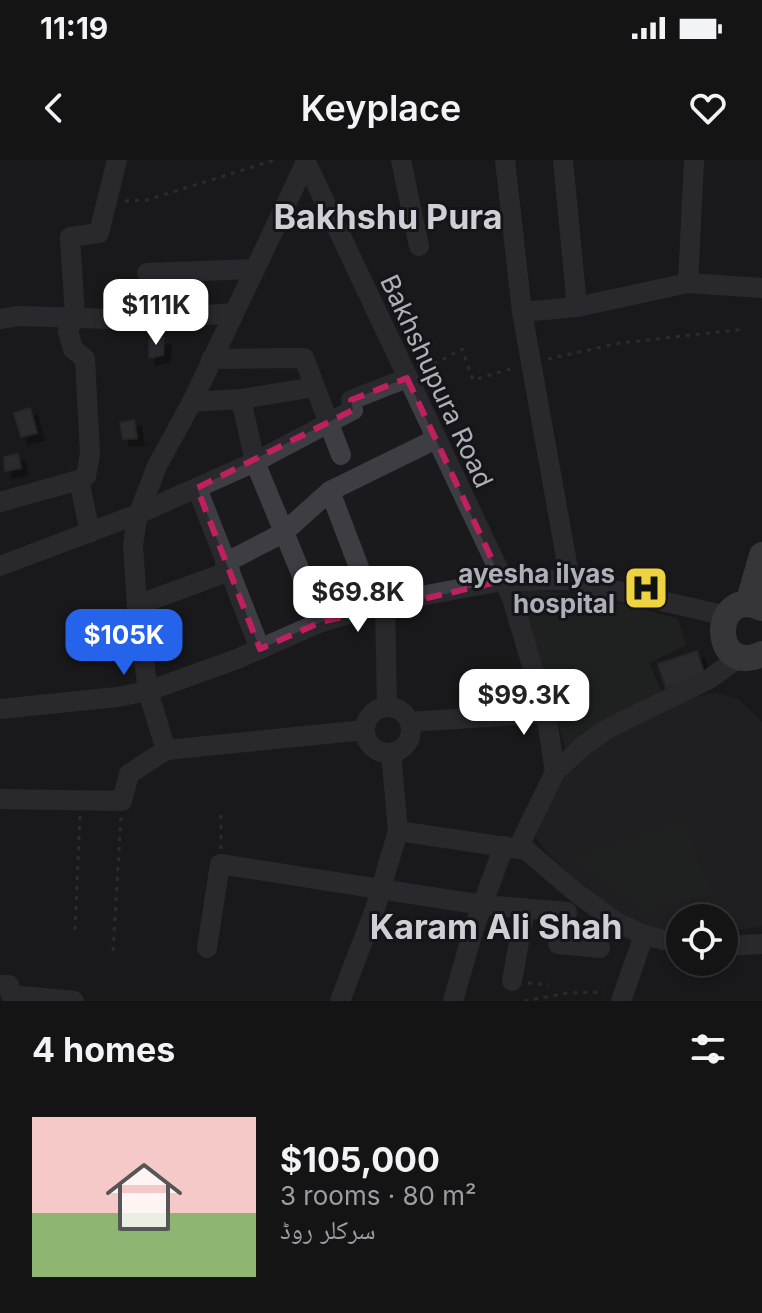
<!DOCTYPE html>
<meta charset="utf-8">
<style>
body{margin:0;font-family:Inter,"Noto Naskh Arabic",sans-serif;background:#212122;color:#f1f3f6;height:100vh;display:flex;flex-direction:column;font-size:30px;white-space:nowrap}
*{box-sizing:border-box;margin:0}
p{font-size:26px;color:#9d9ea0}
.icon{flex:none;width:44px;height:44px;fill:none;stroke:currentColor;stroke-width:2;stroke-linecap:round;stroke-linejoin:round}
.map{position:relative;height:841px;overflow:hidden}
.details{display:flex;flex-direction:column;background:#141415;flex:1}
.details>*{flex:none}
.buttons{position:absolute;left:666px;top:744px;display:grid;gap:16px}
.buttons a{display:grid;place-items:center;width:72px;height:72px;border-radius:50%;background:#141415;box-shadow:0 4px 12px #0003,0 0 0 2px #333334;font-size:40px}
.price{position:absolute;translate:-50% -68px;padding:0 18px;border-radius:16px;background:#fff;color:#222;font-size:26px;line-height:52px;filter:drop-shadow(0 2px 4px #0008)}
.price::after{content:'';position:absolute;left:50%;top:48px;width:24px;height:18px;margin-left:-12px;background:inherit;clip-path:polygon(0 0,100% 0,50% 100%)}
.price.active{background:#2563eb;color:#fff}
ul{padding:0;list-style:none}
li{display:flex;align-items:center;gap:24px;height:200px;padding:0 32px}
li+li{border-top:2px solid #333334}
li span{display:grid;place-items:center;flex:none;width:224px;height:160px;border-radius:0px;color:#555}
li>.icon{margin-inline-start:auto}
span .icon{width:96px;height:96px;fill:#fffc;stroke-width:1}
li b{font-size:34px}
h2{display:flex;justify-content:space-between;align-items:center;height:96px;padding:0 32px;font-size:34px}
.status{display:flex;justify-content:space-between;align-items:center;height:56px;padding:0 40px;background:#141415;direction:ltr}
.status svg{height:22px;fill:currentColor}
header{display:flex;justify-content:space-between;align-items:center;height:104px;padding:0 32px;background:#141415;font-size:36px;font-weight:600}
.map>svg:first-child{display:block}
</style>
<div class="status"><b>11:19</b><svg viewBox="0 0 49 12"><path d="M0 12V9h3v3zM5 12V6h3v6zM10 12V3h3v9zM15 12V0h3v12zM26 1h20v11H26zM47 4h2v5h-2z"/></svg></div>
<header><svg class="icon" aria-label="back" viewBox="0 0 24 24"><path d="M15 5l-7 7 7 7"/></svg>Keyplace<svg class="icon" aria-label="heart" viewBox="0 0 24 24"><path d="M12 20l-8-8c-3-5 5-10 8-4 3-6 11-1 8 4z"/></svg></header>
<div class="map">
<svg width="762" height="841" viewBox="0 0 762 841">
<defs>
<filter id="shadow"><feDropShadow dx="7" dy="7" stdDeviation="0" flood-color="#0009"/></filter>
</defs>
<rect width="100%" height="100%" fill="#1a1a1c"/>
<polygon fill="#272629" points="717,533 738,539 762,562 762,765 724,774 724,758 680,758 680,773 659,770 629,758 612,747 570,714 543,688 533,673 556,623 605,574 688,538"/>
<g fill="#242c26">
<polygon points="518,429 593,436 678,459 686,485 649,503 661,531 612,557 567,593"/>
<polygon points="685,662 709,732 647,750 575,699"/>
</g>
<g fill="#424246" stroke="#353438" stroke-width="2" filter="url(#shadow)">
<polygon points="164,178 163,195 149,198 149,179"/>
<polygon points="30,248 37,273 21,277 14,253"/>
<polygon points="134,260 137,278 123,279 120,263"/>
<polygon points="18,294 21,308 5,311 4,297"/>
<polygon points="697,491 705,516 666,528 658,504"/>
</g>
<g fill="none" stroke-linecap="round" stroke-linejoin="round">
<g stroke="#414248" stroke-width="3" stroke-dasharray="4 6" stroke-linecap="butt">
<polyline points="125,41 147,40 275,0"/>
<polyline points="548,199 620,183 745,169"/>
<polyline points="425,209 462,189 473,220 514,208"/>
<polyline points="221,689 221,650"/>
<polyline points="75,770 80,656"/>
<polyline points="113,791 121,657"/>
<polyline points="528,823 549,825"/>
<polyline points="524,841 568,833 604,832"/>
</g>
<g stroke="#3d3d43" stroke-width="20">
<polyline points="305,0 512,438 546,553"/>
<polyline points="401,0 419,86"/>
<polyline points="505,0 522,152"/>
<polyline points="563,0 577,147"/>
<polyline points="147,113 255,109"/>
<polyline points="688,123 694,0"/>
<polyline points="0,159 19,156 143,160 233,153"/>
<polyline points="211,199 304,198 341,295"/>
<polyline points="315,227 241,239 255,302 321,462"/>
<polyline points="192,242 241,239"/>
<polyline points="79,320 86,316 90,294 85,199 73,189 68,171 75,156 70,77 99,73 117,0"/>
<polyline points="197,328 260,489"/>
<polyline points="330,331 436,279"/>
<polyline points="0,342 79,320 90,373"/>
<polyline points="225,403 283,373 330,331 374,447"/>
<polyline points="0,406 138,354 255,302 353,250 351,240 407,218"/>
<polyline points="570,420 522,152 577,147 688,123 762,128"/>
<polyline points="385,444 387,547"/>
<polyline points="137,445 230,411"/>
<circle cx="388" cy="570" r="23"/>
<polyline points="0,549 117,537 148,531 237,499 321,462 399,440 502,421 570,420 727,456"/>
<polyline points="410,562 546,553 555,612 518,688"/>
<polyline points="166,590 365,570"/>
<polyline points="555,612 583,586 609,568 709,519 740,497"/>
<polyline points="0,639 122,641 129,614 166,590 148,531 137,445 133,385 137,358 157,306 192,242 306,2"/>
<polyline points="398,671 526,690 573,730 616,762 644,775 680,784"/>
<polyline points="724,786 762,784"/>
<polyline points="207,788 220,704 483,745 567,752 558,784 600,788"/>
<polyline points="512,821 525,748"/>
<polyline points="0,825 9,825 11,835 74,841"/>
<polyline points="340,841 375,749 398,671 391,593"/>
<polyline points="453,841 474,768 504,686"/>
<polyline points="621,841 644,775"/>
</g>
<g stroke="#575860" stroke-width="26">
<polyline points="748,444 762,395"/>
<path d="M762,448C711,424 709,518 762,494"/>
</g>
</g>
<path d="M0 0H762V841H0ZM407,218L502,421L321,462L260,489L197,328L353,250L351,240Z" fill="#1a1a1c" fill-opacity=".55" fill-rule="evenodd"/>
<path fill="none" stroke="#c12060" stroke-width="6" stroke-dasharray="16 10" stroke-linejoin="round" d="M407,218L502,421L321,462L260,489L197,328L353,250L351,240Z"/>
<defs>
<g id="hospital-square" transform="scale(2.3)"><rect x="-9" y="-9" width="18" height="18" rx="4" fill="#edd241" stroke="#151517"/><path d="M-5-5h3v3.5h4V-5h3V5h-3V1.5h-4V5h-3Z" fill="#111"/></g>
</defs>
<g fill-rule="evenodd">
<use href="#hospital-square" x="646" y="428"/>
</g>
<g text-anchor="middle" dominant-baseline="central" stroke-width="6" stroke-linejoin="round" paint-order="stroke">
<g font-size="26" fill="#adafbb" stroke="#151517">
<text transform="translate(437 221) rotate(65)">Bakhshupura Road</text>
</g>
<g font-size="26" font-weight="bold" fill="#adafbb" stroke="#151517" text-anchor="end">
<text x="615" y="413">ayesha ilyas<tspan x="615" dy="30">hospital</tspan></text>
</g>
<g font-size="34" font-weight="bold" fill="#cecfd7" stroke="#151517">
<text x="388" y="56">Bakhshu Pura</text>
<text x="496" y="766">Karam Ali Shah</text>
</g>
</g>
</svg>
<div class="buttons">
<a><svg class="icon" aria-label="locate" viewBox="0 0 24 24"><circle cx="12" cy="12" r="6"/><path d="M12 2v4M12 18v4M2 12h4M18 12h4"/></svg></a>
</div>
<b class="price" style="left:156px;top:187px">$111K</b>
<b class="price" style="left:358px;top:474px">$69.8K</b>
<b class="price active" style="left:124px;top:517px">$105K</b>
<b class="price" style="left:524px;top:577px">$99.3K</b>
</div>
<section class="details">
<h2>4 homes<svg class="icon" aria-label="filters" viewBox="0 0 24 24"><path d="M4 7h16M4 17h16"/><circle cx="9" cy="7" r="2"/><circle cx="15" cy="17" r="2"/></svg></h2>
<ul>
<li><span style="background:linear-gradient(#f6c9c9 60%,#8fb573 0)"><svg class="icon" aria-label="home" viewBox="0 0 24 24"><path d="M3 11l9-7 9 7M6 9v11h12V9"/></svg></span><div><b>$105,000</b><p>3 rooms · 80 m²</p><p>سرکلر روڈ</p></div></li>
</ul>
</section>
